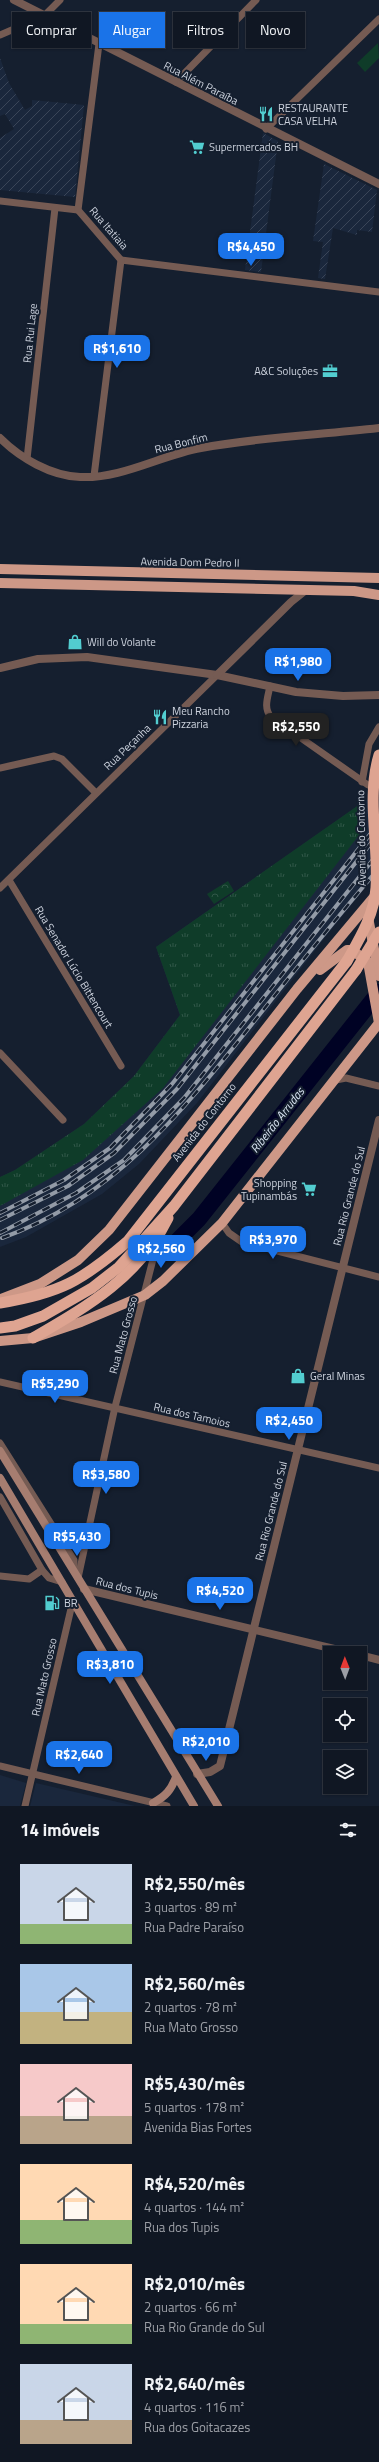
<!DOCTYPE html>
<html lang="pt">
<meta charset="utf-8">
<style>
body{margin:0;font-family:"Titillium Web",sans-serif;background:#19202b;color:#f1f3f6;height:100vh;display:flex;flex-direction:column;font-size:15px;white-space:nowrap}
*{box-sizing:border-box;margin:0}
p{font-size:13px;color:#9c9fa6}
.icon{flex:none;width:22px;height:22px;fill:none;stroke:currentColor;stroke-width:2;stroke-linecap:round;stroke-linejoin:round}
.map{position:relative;height:1806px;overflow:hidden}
.details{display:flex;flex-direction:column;background:#101723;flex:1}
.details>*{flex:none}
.top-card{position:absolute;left:12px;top:12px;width:355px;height:36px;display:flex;gap:8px}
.needle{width:26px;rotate:359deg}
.tools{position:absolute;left:323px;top:1646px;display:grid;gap:8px}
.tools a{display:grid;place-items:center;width:44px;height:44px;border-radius:0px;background:#101723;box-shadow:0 1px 3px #0004,0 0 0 1px #303641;font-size:20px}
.price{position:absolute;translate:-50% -34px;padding:0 9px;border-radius:8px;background:#1a73e8;color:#fff;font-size:13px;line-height:26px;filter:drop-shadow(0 1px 2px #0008)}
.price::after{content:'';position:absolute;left:50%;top:24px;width:12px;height:9px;margin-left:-6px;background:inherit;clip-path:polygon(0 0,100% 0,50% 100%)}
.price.selected{background:#222;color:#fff}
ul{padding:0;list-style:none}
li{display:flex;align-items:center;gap:12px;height:100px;padding:0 20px}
li span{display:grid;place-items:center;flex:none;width:112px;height:80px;border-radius:0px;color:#555}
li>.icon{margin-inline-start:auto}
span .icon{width:48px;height:48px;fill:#fffc;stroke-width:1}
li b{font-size:17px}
h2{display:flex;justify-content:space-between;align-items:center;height:48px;padding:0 20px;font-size:17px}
.pill{padding:0 14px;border-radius:0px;background:#101723;box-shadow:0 1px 3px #0004,0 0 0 1px #303641;font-size:14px;line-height:36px}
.pill.selected{background:#1a73e8;color:#fff}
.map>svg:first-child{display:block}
</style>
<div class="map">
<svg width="379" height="1806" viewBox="0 0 379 1806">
<defs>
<pattern id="industrial-furrows" width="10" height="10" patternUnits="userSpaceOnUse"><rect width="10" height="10" fill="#1a273c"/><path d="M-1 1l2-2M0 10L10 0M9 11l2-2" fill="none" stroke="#3a4558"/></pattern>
<pattern id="grass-tufts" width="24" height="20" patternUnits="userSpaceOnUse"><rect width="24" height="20" fill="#0f3c29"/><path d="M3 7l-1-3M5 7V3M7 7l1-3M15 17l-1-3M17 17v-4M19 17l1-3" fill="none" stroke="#315748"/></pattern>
<pattern id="park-crowns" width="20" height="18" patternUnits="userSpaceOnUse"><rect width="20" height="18" fill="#0f3c29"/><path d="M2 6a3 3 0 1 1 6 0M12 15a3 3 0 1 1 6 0" fill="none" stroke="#315748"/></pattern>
</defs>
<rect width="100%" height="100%" fill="#151f2f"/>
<g fill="#1a273c">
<polygon points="379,791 379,871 330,931 197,1103 139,1164 102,1194 26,1237 0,1247 0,1177 15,1170 84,1124 134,1076 180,1015 156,947"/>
<polygon points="0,1775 26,1783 20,1806 0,1806"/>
<polygon points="36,1783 135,1806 30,1806"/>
</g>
<g fill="url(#industrial-furrows)">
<polygon points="0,58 9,83 25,110 32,106 32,100 84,105 75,197 0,190 0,138 14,129 5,114 0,116"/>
<polygon points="263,133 278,141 261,272 245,270"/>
<polygon points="324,164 377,190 372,232 357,230 357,235 333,228 325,279 318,278 323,242 313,241"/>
</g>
<polygon fill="url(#grass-tufts)" points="363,802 363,830 163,1088 83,1160 0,1206 0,1177 15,1170 84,1124 134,1076 180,1015 156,947"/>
<polygon fill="url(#park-crowns)" points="228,881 234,891 214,904 207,894"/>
<polygon fill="#0f3c29" points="378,43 379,58 365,72 357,63"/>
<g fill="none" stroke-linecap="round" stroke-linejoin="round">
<polyline stroke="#000224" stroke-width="16" points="173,1245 199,1219 379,992"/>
<g stroke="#755b53" stroke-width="7">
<polyline points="0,35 44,16 60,0"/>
<polyline points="176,82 256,0"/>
<polyline points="266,129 379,19"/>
<polyline points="0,201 78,210"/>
<polyline points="121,260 379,292"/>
<polyline points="27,459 55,208"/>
<polyline points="94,476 121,260 78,210 99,44"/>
<path d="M270,686C268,697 263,708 271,717L368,785"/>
<polyline points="0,768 54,756 62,759 96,793"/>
<polyline points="362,782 369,744 379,727"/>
<polyline points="9,880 121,1066"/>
<polyline points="0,888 217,675"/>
<polyline points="0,1053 63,1120"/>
<polyline points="336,1080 346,1078 379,1086"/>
<polyline points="222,1223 229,1233 242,1242 379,1277"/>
<polyline points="0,1382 379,1468"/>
<polyline points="0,1443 74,1560 74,1571"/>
<polyline points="0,1497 42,1570 49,1578 62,1582"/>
<polyline points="0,1576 29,1579 42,1570"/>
<polyline points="78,1578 115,1407 158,1240"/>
<polyline points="0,1766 167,1806"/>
<polyline points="25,1806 73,1600"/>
</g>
<g stroke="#755b53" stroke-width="8">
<polyline points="14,0 379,184"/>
<path d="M0,438C20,458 51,476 80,477C122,479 161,455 201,448C259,437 320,435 379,428"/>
<polyline points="0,668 38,659 87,657 217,675 296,692 343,696 379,695"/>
<polyline points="217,675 291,602 306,590"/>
<polyline points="84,1589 351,1653"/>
<polyline points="360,1655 379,1660"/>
<polyline points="197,1774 210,1772 220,1766 379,1120"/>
</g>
<g stroke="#a67d70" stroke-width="8">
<polyline points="0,1451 218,1806"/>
<polyline points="0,1478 194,1806"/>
<path d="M153,1803C166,1796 171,1790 176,1777"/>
</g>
<g stroke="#cd9887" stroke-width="10">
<polyline points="0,569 379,578"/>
<polyline points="0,583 354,591 379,595"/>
<polyline points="368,917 379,976"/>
<polyline points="320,970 347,950 352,950 368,962 379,1023"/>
<polyline points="1,1299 40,1284 78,1260 109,1230 297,989 374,897"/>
<polyline points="0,1341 33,1338 81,1322 145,1295 163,1281 222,1223 379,1023"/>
</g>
<g stroke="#dea491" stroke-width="11">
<path d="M0,1303C60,1293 82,1281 128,1241L347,961"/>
<polyline points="0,1328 15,1326 43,1316 92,1288 119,1267 174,1206 356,970"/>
<path d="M33,1338C88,1306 139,1277 168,1218"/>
</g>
<g stroke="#939ba7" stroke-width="4">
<g id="rail">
<polyline points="0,1213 64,1180 110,1148 172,1084 379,823"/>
<polyline points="0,1220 68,1186 114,1153 177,1089 379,833"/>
<polyline points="0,1233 76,1193 124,1160 184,1098 379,852"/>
<path d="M2,1238C121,1195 188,1104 264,1009C302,961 340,914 379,868"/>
</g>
</g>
<use href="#rail" stroke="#151f2f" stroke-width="2.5" stroke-dasharray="8" stroke-linecap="butt"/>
<g stroke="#dea491" stroke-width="11">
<path d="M347,961C360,938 374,915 376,888C379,843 366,799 379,755"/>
<polyline points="356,970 379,932"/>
</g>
</g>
<defs>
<g id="restaurant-bare" transform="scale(1.2)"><path d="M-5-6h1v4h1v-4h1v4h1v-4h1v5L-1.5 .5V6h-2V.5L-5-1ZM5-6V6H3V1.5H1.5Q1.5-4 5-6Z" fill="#52cdd0" stroke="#151f2f" stroke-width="2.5" paint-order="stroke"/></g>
<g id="supermarket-bare" transform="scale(1.2)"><path d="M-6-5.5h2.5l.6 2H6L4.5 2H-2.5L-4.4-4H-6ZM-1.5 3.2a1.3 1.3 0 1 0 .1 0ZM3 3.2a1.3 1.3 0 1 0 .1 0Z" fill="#52cdd0" stroke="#151f2f" stroke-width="2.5" paint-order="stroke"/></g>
<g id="office-bare" transform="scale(1.2)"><path d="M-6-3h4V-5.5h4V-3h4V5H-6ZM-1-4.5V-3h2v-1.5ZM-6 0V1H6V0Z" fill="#52cdd0" stroke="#151f2f" stroke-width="2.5" paint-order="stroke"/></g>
<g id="shop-bare" transform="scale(1.2)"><path d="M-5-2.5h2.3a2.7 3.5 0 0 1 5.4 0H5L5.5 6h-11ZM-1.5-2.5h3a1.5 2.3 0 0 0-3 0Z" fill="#52cdd0" stroke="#151f2f" stroke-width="2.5" paint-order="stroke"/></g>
<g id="fuel-bare" transform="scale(1.2)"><path d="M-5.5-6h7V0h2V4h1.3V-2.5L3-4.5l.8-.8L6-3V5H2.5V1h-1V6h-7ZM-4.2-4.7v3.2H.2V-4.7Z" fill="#52cdd0" stroke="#151f2f" stroke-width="2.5" paint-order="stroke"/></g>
</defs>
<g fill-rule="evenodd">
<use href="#restaurant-bare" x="266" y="114"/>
<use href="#supermarket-bare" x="197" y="147"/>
<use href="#office-bare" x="330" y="371"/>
<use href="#shop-bare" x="75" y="642"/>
<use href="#restaurant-bare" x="160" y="717"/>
<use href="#supermarket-bare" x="309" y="1189"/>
<use href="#shop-bare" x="298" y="1376"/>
<use href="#fuel-bare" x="52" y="1603"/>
</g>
<g text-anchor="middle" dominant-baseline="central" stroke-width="4" stroke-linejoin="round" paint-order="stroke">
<g font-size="11" fill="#ccd2dd" stroke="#151f2f">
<text transform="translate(201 83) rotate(27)">Rua Além Paraíba</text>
<text transform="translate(109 228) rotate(49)">Rua Itatiaia</text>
<text transform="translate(30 333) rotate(-84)">Rua Rui Lage</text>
<text transform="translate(181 443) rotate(-14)">Rua Bonfim</text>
<text transform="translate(190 562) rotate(1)">Avenida Dom Pedro II</text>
<text transform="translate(127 747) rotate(-44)">Rua Peçanha</text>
<text transform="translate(361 838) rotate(-91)">Avenida do Contorno</text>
<text transform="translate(74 967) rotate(59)">Rua Senador Lúcio Bittencourt</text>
<text transform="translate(204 1122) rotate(-52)">Avenida do Contorno</text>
<text transform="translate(349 1196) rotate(-76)">Rua Rio Grande do Sul</text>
<text transform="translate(123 1335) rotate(-75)">Rua Mato Grosso</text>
<text transform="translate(192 1415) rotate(13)">Rua dos Tamoios</text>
<text transform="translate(271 1511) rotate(-76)">Rua Rio Grande do Sul</text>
<text transform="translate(127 1588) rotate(14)">Rua dos Tupis</text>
<text transform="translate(44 1677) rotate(-77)">Rua Mato Grosso</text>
</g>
<g font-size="11" fill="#ccd2dd" stroke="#151f2f" text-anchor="start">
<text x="278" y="108">RESTAURANTE<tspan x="278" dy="13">CASA VELHA</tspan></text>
<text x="209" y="147">Supermercados BH</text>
<text x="318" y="371" text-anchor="end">A&amp;C Soluções</text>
<text x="87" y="642">Will do Volante</text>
<text x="172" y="711">Meu Rancho<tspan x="172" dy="13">Pizzaria</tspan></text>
<text x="297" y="1183" text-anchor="end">Shopping<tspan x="297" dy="13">Tupinambás</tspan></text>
<text x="310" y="1376">Geral Minas</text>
<text x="64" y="1603">BR</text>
</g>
<g font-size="12" font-style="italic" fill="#dae5f3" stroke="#151f2f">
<text transform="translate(277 1120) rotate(-52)">Ribeirão Arrudas</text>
</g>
</g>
</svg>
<div class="tools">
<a><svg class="needle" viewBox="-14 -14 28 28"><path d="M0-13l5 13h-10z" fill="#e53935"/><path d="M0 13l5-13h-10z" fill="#9c9fa6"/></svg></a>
<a><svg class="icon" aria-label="locate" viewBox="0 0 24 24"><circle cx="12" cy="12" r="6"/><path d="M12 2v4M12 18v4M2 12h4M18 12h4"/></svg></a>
<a><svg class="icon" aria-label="layers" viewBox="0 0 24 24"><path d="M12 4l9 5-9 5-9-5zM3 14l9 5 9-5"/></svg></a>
</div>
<b class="price" style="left:251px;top:267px">R$4,450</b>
<b class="price" style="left:117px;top:369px">R$1,610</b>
<b class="price" style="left:298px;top:682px">R$1,980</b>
<b class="price selected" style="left:296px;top:747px">R$2,550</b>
<b class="price" style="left:273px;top:1260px">R$3,970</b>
<b class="price" style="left:161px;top:1269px">R$2,560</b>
<b class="price" style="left:55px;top:1404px">R$5,290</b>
<b class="price" style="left:289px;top:1441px">R$2,450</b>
<b class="price" style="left:106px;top:1495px">R$3,580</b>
<b class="price" style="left:77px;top:1557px">R$5,430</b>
<b class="price" style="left:220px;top:1611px">R$4,520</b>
<b class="price" style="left:110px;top:1685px">R$3,810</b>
<b class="price" style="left:206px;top:1762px">R$2,010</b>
<b class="price" style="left:79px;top:1775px">R$2,640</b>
<div class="top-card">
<a class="pill">Comprar</a>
<a class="pill selected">Alugar</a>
<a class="pill">Filtros</a>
<a class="pill">Novo</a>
</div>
</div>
<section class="details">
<h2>14 imóveis<svg class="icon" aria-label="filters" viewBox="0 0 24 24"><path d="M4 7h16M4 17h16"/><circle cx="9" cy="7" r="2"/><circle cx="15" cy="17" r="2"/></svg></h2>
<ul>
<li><span style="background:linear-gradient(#c9d6e8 75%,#8fb573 0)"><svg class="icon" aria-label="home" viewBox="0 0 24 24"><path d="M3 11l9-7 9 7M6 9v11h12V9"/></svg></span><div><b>R$2,550/mês</b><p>3 quartos · 89 m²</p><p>Rua Padre Paraíso</p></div></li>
<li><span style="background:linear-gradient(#a9c7e8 60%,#c2b280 0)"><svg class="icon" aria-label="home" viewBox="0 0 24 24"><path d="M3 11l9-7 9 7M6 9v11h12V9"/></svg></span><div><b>R$2,560/mês</b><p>2 quartos · 78 m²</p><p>Rua Mato Grosso</p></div></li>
<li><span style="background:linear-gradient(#f6c9c9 65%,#b9a48a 0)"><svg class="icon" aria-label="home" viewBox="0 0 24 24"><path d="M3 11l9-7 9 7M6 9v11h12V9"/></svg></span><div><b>R$5,430/mês</b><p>5 quartos · 178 m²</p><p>Avenida Bias Fortes</p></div></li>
<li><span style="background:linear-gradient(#ffd9b3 70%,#8fb573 0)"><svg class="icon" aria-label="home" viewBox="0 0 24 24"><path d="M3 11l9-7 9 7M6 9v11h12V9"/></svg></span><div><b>R$4,520/mês</b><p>4 quartos · 144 m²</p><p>Rua dos Tupis</p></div></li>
<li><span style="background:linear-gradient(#ffd9b3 75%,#8fb573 0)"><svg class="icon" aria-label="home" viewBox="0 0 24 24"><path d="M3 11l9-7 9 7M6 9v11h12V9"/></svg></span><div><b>R$2,010/mês</b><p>2 quartos · 66 m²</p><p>Rua Rio Grande do Sul</p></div></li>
<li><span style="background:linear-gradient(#c9d6e8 70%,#b9a48a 0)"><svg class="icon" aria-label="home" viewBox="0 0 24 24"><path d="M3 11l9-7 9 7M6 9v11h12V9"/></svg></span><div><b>R$2,640/mês</b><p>4 quartos · 116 m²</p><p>Rua dos Goitacazes</p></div></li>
</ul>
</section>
